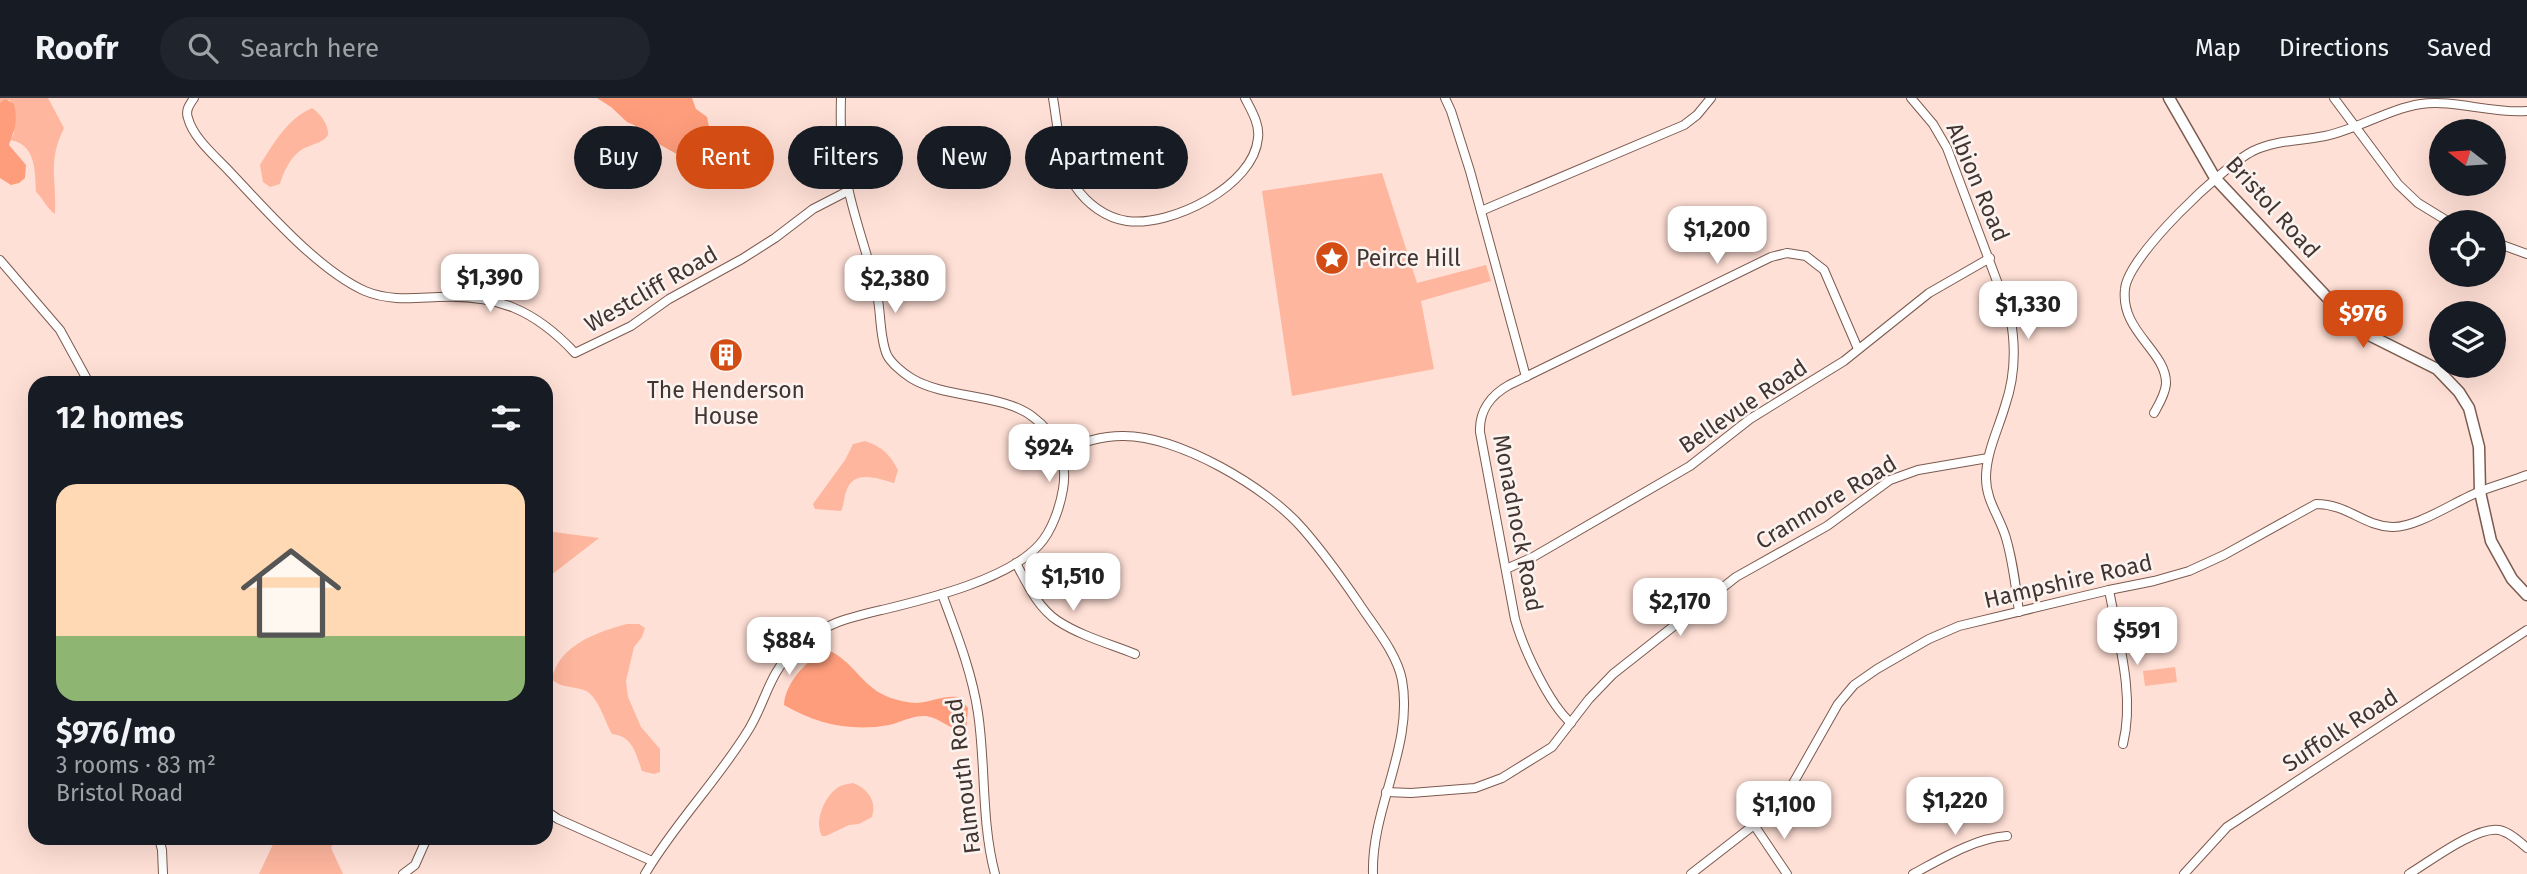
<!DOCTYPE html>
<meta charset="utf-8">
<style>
body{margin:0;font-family:"Fira Sans",sans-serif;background:#20242c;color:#f1f3f6;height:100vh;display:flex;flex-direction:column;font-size:26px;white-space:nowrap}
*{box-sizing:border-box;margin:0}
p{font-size:23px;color:#9ea1a6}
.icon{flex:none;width:38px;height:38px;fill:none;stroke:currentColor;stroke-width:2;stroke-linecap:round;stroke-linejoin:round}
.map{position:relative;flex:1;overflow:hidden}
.side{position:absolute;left:28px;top:278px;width:525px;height:469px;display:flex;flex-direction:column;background:#171b24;border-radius:21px;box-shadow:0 7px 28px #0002}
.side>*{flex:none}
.hud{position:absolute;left:574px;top:28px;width:665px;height:63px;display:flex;gap:14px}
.needle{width:46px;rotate:287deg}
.buttons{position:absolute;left:2429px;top:21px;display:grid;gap:14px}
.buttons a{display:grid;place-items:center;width:77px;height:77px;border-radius:50%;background:#171b24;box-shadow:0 7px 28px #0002;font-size:35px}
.price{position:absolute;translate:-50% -60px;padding:0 16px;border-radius:14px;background:#fff;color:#222;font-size:23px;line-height:46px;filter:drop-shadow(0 2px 4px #0008)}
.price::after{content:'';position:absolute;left:50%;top:42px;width:21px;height:16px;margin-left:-10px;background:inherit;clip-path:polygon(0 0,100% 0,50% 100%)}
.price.active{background:#d34c13;color:#fff}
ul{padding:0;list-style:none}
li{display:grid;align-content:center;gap:14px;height:371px;padding:0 28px}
li span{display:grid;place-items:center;height:217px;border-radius:21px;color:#555}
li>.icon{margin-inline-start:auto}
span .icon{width:126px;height:126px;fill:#fffc;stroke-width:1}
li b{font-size:30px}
h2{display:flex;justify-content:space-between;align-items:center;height:84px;padding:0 28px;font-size:30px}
.pill{padding:0 24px;border-radius:32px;background:#171b24;box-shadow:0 7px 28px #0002;font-size:24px;line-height:63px}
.pill.active{background:#d34c13;color:#fff}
header{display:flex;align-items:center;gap:42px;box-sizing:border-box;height:98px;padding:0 35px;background:#171b24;border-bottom:2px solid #363941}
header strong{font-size:33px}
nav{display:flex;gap:38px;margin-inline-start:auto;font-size:24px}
.search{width:490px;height:63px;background:#20242c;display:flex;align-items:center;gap:18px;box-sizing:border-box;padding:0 24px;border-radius:38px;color:#9ea1a6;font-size:26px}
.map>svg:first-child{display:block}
</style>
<header>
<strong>Roofr</strong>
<div class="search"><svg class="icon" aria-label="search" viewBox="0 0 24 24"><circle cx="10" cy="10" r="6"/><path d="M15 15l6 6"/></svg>Search here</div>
<nav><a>Map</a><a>Directions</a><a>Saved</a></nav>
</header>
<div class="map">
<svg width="2527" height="776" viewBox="0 0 2527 776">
<rect width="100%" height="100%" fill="#ffe0d6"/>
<g fill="#feb69e">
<path d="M0,0H48L64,30C47,65 57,80 55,116C45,109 44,101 36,94C35,73 36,46 10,42L14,36L10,2L0,5Z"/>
<path d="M312,10C320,15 329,27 328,37C322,45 316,45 307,49C293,54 284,72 280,86L270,89L263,84L260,67C274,45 287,21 312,10Z"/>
<polygon points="1382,75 1417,185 1486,167 1491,183 1421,203 1434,271 1292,298 1262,93"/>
<path d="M865,343C882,349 890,356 898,372L894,385C880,381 855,371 847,391C844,398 844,407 841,413L815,411L813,406L845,362L853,346Z"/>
<polygon points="546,433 599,440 546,481"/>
<path d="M627,526H639L645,530L642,539L634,549L626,583L628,599L641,629L660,651V674L654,676L642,673C636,656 633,638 612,636C605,624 598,597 584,592C572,588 563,590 552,582C557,548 597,534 627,526Z"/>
<polygon points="2175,569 2177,584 2145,588 2143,573"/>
<path d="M853,685C868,691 877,703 872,719L859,726L849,727L826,738H822C814,723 824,700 837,690C841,687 848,686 853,685Z"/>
<polygon points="276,740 335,740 331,750 343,776 259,776"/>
</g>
<g fill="#fe9d7c">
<polygon points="597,0 692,0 696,11 707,19 709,29 702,47 691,57 682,59 657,45 645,32 627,24 611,9"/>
<path d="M5,1L14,6C18,25 15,30 9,47L26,67L25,80L19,85L11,87L0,80V5Z"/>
<path d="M830,553C852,563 862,587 884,597C891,601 908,605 916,605C931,604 944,597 959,599L968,610L966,635C951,632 940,620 926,618C913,617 901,624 889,627C852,634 816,626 784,607C784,586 810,556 830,553Z"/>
</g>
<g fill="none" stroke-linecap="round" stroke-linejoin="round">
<g stroke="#7b5a4f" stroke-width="10">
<g id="street">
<path d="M194,0C190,6 185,12 188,20C193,40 216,59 230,74C266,112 318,172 365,193C389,203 413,200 438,199C497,196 535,212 575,255L631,228L669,201L742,161L775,140L813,111L848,93"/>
<path d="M1053,0C1058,28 1059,64 1075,88C1087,106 1106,120 1127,123C1171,129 1254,88 1258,40C1260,26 1251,12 1245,0"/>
<polyline points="1445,0 1451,13 1470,73 1526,279"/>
<path d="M1911,0L1933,26L1947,50L2010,218C2016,248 2015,279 2005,308C1998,332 1986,355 1986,380C1986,403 2000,419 2006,440C2013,464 2016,489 2019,514"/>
<polyline points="2334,0 2398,86 2418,105 2449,124"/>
<polyline points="1481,113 1684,27 1697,17 1711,0"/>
<polyline points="2494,144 2527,156"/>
<polyline points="0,162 60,232 89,285"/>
<path d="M2154,315C2159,306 2165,297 2166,286C2167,253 2120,234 2125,191C2128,158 2222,69 2253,53C2275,42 2301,43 2325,38C2358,31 2388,11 2421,6C2453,1 2492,16 2527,13"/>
<path d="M1061,352C1081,345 1100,338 1122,338C1178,337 1268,390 1303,431C1323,454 1341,479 1358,504C1373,527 1397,555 1402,582C1414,648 1371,710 1373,776"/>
<path d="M1016,465C1027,486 1038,510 1058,523C1081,538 1110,546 1135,556"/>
<polyline points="1506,471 1533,459 1690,368 1750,321 1844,263 1929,195 1990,160"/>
<path d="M2109,492C2118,541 2135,597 2123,646"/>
<path d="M942,496C956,534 972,574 978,615C986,669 981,723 995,776"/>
<path d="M1571,625C1549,606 1523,550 1515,521L1480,334C1479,313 1491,297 1509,287L1771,159L1787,155L1806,158L1824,172L1858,251"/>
<polyline points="1386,694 1411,695 1475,690 1502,680 1552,649 1589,601 1613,576 1736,479 1827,428 1890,382 1918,372 1988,360"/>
<polyline points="546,713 558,721 652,763"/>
<polyline points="1754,727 1787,776"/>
<polyline points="159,740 162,752 163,776"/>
<polyline points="403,776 415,767 427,740"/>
<path d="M645,776C675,725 718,682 749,631C766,603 769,574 796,550C822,525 852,519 886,511C931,500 1008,481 1039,447C1052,433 1060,409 1063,391C1068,362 1056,336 1033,319C1002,295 945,301 911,280C903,275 891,265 887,257C880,241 881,219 878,202C871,165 857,130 849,94C841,63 840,32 841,0"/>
<path d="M1691,776L1754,727L1787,696L1838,606L1854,587L1877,571L1929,541L1959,528L2109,492L2154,483L2189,473L2224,457L2316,406C2348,406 2363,428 2392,429C2417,430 2457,402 2481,393C2496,387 2512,383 2527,377"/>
<path d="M1913,776C1941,761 1975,740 2007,738"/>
<polyline points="2184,776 2227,729 2527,532"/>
<path d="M2409,776C2429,764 2476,728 2499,732C2509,734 2519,743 2527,750"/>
</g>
</g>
<g stroke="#7b5a4f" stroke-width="13">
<polyline id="secondary" points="2169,0 2215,80 2337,210 2367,236 2437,271 2459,294 2469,310 2479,349 2480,394 2491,443 2512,481 2527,497"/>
</g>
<use href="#street" stroke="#fff" stroke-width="8"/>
<use href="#secondary" stroke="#fff" stroke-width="10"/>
</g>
<defs>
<g id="sight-disc" transform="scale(1.75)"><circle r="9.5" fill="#d34c13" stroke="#fbf3f0"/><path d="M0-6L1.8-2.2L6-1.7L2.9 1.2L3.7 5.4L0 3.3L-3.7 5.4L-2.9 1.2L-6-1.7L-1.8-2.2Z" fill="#fff"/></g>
<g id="building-disc" transform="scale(1.75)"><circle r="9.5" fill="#d34c13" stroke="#fbf3f0"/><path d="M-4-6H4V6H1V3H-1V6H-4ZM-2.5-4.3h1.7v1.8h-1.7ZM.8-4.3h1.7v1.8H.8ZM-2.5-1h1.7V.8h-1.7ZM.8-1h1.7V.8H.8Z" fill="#fff"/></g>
</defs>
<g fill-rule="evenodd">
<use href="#sight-disc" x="1332" y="160"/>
<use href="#building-disc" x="726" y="257"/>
</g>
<g text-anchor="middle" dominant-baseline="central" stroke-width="5" stroke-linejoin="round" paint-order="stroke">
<g font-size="23" fill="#42342f" stroke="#fbf3f0">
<text transform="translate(1978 84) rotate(67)">Albion Road</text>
<text transform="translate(2273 109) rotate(48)">Bristol Road</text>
<text transform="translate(651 191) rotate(-30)">Westcliff Road</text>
<text transform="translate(1743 308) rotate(-34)">Bellevue Road</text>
<text transform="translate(1826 404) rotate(-31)">Cranmore Road</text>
<text transform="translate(1518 425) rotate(79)">Monadnock Road</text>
<text transform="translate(2068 483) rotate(-13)">Hampshire Road</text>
<text transform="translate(2340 632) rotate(-33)">Suffolk Road</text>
<text transform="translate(963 678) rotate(-97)">Falmouth Road</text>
</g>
<g font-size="23" fill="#42342f" stroke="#fbf3f0" text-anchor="start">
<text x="1356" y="160">Peirce Hill</text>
<text x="726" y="292" text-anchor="middle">The Henderson<tspan x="726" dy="26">House</tspan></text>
</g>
</g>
</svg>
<div class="buttons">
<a><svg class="needle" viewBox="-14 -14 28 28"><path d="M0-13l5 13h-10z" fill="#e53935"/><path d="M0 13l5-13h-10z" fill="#9ea1a6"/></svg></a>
<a><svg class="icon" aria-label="locate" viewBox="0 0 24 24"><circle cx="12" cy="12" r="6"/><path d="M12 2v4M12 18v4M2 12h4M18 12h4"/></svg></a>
<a><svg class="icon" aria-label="layers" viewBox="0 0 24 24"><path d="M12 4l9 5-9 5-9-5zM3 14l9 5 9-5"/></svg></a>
</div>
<b class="price" style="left:1717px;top:168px">$1,200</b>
<b class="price" style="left:490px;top:216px">$1,390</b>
<b class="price" style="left:895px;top:217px">$2,380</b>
<b class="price" style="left:2028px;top:243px">$1,330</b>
<b class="price active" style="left:2363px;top:252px">$976</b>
<b class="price" style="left:1049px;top:386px">$924</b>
<b class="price" style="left:1073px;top:515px">$1,510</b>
<b class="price" style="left:1680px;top:540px">$2,170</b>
<b class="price" style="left:2137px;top:569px">$591</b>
<b class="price" style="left:789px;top:579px">$884</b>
<b class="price" style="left:1955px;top:739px">$1,220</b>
<b class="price" style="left:1784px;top:743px">$1,100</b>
<div class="hud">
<a class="pill">Buy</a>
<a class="pill active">Rent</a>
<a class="pill">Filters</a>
<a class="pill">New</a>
<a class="pill">Apartment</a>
</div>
<section class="side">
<h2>12 homes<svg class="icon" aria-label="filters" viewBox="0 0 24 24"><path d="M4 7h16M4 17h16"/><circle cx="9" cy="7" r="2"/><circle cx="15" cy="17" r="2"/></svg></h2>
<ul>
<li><span style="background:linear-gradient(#ffd9b3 70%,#8fb573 0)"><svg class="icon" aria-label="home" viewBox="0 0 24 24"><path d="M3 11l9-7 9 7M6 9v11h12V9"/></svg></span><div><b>$976/mo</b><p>3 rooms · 83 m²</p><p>Bristol Road</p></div></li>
</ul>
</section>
</div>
